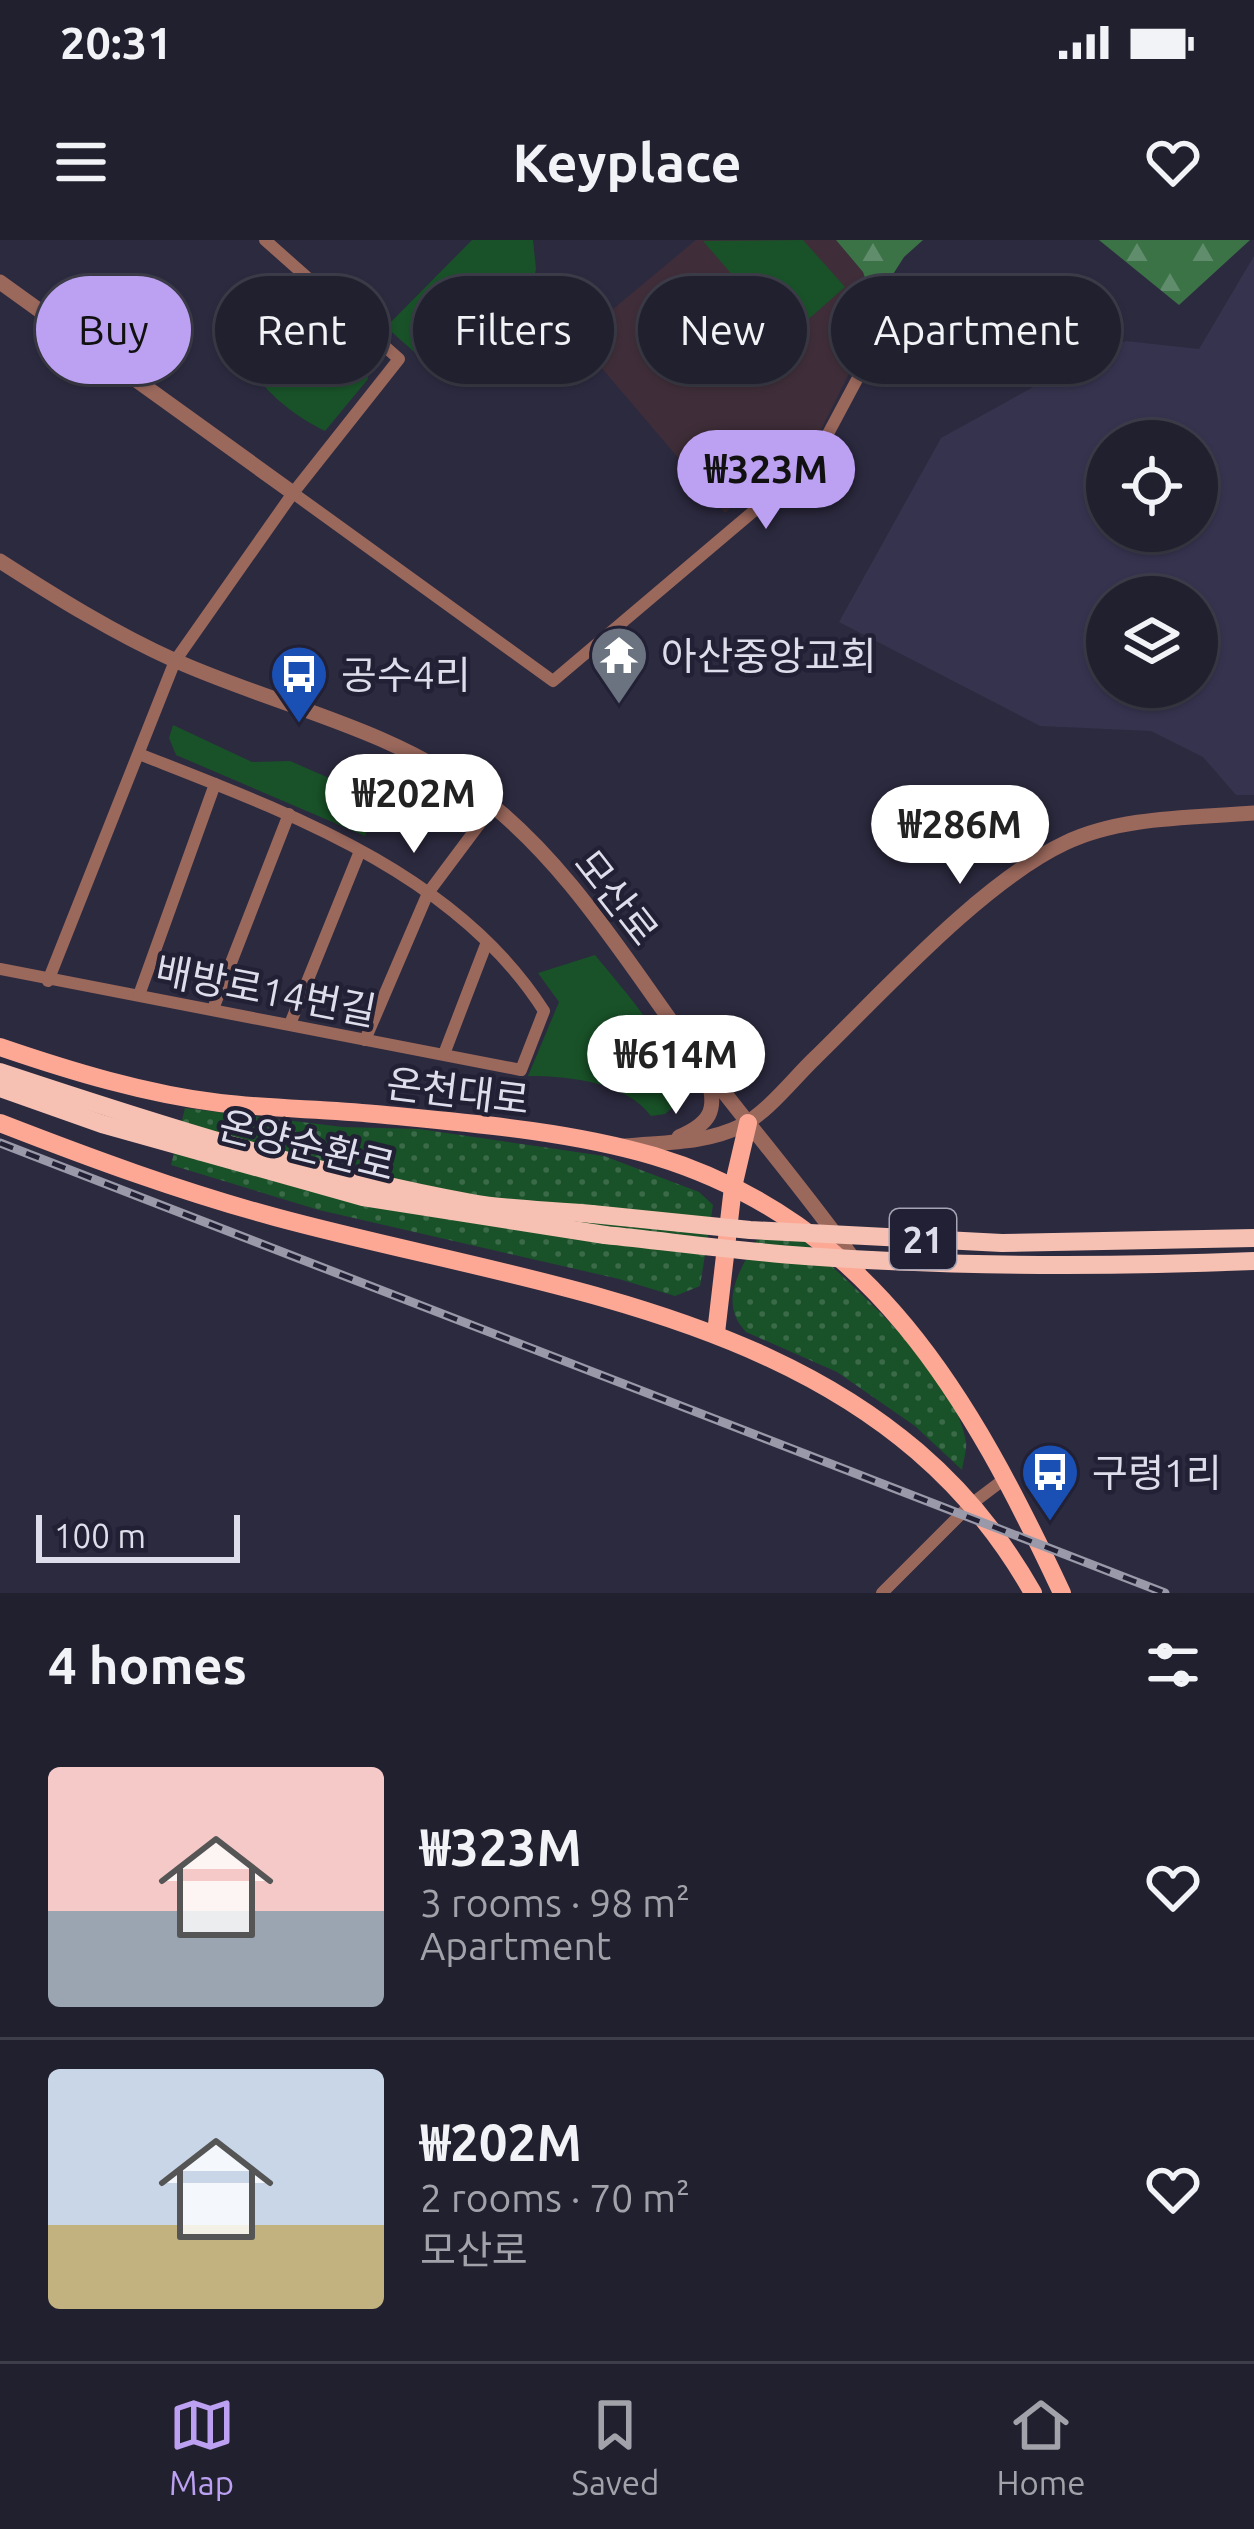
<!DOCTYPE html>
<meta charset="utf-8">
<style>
body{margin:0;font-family:Ubuntu,"Noto Sans KR",sans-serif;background:#292837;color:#f1f3f6;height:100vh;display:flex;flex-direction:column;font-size:45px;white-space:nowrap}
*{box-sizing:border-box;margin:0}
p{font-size:39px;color:#a2a3aa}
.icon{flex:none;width:66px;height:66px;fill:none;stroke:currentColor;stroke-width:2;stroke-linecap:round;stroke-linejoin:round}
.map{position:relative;height:1353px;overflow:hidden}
.sheet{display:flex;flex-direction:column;background:#21202f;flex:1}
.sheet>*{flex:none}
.guide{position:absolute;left:36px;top:36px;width:1182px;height:108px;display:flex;gap:24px}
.controls{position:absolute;left:1086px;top:180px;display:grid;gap:24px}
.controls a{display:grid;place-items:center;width:132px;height:132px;border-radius:50%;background:#21202f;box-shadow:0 3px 9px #0004,0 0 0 3px #3e3e4b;font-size:60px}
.scale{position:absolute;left:36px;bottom:30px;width:204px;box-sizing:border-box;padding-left:12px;border:6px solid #deddeb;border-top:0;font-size:33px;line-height:42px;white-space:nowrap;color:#deddeb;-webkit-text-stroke:9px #222034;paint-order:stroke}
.price{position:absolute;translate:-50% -102px;padding:0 27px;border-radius:42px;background:#fff;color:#222;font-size:39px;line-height:78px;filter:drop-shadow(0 3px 6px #0008)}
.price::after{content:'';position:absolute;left:50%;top:72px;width:36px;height:27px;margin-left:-18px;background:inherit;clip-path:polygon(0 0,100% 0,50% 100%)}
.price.active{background:#bca0f2;color:#111}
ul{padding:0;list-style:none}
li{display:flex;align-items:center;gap:36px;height:300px;padding:0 48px}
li+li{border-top:3px solid #3e3e4b}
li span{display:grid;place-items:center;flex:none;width:336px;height:240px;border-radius:12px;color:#555}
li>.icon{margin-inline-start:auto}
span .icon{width:144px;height:144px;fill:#fffc;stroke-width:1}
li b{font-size:51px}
h2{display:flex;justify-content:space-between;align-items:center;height:144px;padding:0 48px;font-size:51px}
.chip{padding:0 42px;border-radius:54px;background:#21202f;box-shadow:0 3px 9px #0004,0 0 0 3px #3e3e4b;font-size:42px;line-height:108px}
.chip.active{background:#bca0f2;color:#111}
.status{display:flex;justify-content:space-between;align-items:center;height:84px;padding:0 60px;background:#21202f;direction:ltr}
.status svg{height:33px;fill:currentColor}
header{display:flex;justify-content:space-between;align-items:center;height:156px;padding:0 48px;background:#21202f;font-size:54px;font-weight:600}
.tab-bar{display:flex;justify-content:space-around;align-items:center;height:168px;border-top:3px solid #3e3e4b;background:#21202f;font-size:33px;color:#a2a3aa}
.tab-bar a{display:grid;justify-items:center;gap:6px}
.tab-bar .active{color:#bca0f2}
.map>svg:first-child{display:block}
</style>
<div class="status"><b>20:31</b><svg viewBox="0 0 49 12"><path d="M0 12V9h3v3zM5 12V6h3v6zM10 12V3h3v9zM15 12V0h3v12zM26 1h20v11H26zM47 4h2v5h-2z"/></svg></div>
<header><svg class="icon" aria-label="menu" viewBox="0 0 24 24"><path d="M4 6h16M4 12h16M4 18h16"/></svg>Keyplace<svg class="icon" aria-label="heart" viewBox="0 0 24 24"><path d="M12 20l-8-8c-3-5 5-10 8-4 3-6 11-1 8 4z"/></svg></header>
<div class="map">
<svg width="1254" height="1353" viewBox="0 0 1254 1353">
<defs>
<pattern id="grass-dots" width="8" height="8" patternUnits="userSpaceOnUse" patternTransform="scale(3)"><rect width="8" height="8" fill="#195228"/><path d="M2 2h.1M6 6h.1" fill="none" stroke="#3a6a47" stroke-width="1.8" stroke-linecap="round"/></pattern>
<pattern id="forest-firs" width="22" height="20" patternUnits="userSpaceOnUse" patternTransform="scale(3)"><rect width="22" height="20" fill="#3b7347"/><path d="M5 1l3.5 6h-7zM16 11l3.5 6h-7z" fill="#608d6b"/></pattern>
</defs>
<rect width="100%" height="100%" fill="#2c2a3f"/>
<path fill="#35334e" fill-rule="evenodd" d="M1254,16V555H1236L1203,517L1151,491L1040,486L839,382L941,198L1035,146L1086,112L1126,101L1199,109ZM1107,201H1197V291H1107ZM1107,357H1197V447H1107Z"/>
<polygon fill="#3f2e39" points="696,0 836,0 863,32 874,64 875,81 820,192 725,273 577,99"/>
<g fill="url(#grass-dots)">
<polygon points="185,868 343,887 419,889 604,916 699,952 713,965 700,1046 675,1056 619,1039 319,970 171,925"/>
<path d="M791,989C842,1036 956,1132 966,1202C967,1210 963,1222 962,1230L915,1186L837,1132L746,1092C716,1061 743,1025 761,993Z"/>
</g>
<g fill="url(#forest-firs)">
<polygon points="836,0 923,0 904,17 874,64 863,32"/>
<polygon points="1099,0 1250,0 1179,65"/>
</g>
<g fill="#195228">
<polygon points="472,0 533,0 536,29 530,57 505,76 471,89 430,126 386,87"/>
<polygon points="803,0 845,47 787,98 703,1"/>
<path d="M302,62L365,118L368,139L325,191C296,177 266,154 250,126Z"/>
<polygon points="173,485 252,522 290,521 329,538 328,557 372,579 365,596 176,515 169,498"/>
<path d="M595,715C620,746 689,821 680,861L665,874L651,876C626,842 569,836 528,836L559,762L538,733Z"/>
</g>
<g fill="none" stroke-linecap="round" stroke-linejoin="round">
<g stroke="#9b685c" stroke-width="12">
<polyline points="293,253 553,441 814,220 893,72"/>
<path d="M0,729L521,830L544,771C456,632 284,571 139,514"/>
<polyline points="48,741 175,421 293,253 399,119 265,0"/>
<polyline points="139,755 215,544"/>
<polyline points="213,769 289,574"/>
<polyline points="290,784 360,611"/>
<polyline points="365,800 428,653 493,566"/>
<polyline points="444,814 487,702"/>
<polyline points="882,1353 970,1265 1007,1237"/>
</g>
<g stroke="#9b685c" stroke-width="15">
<polyline points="0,42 293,253"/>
<path d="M0,321C56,357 114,393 174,420C274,465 385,486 475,552C567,619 630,727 697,817C750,888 808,954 859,1027"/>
<path d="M679,897C709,884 718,871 708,839"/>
<path d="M624,906C664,902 704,904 741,886C768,872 793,839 815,818C882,753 982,642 1065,603C1121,576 1193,578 1254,573"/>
</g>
<g stroke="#fca894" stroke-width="18">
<path d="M0,807C70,831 146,854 220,863C272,869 324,869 375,874C467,883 565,890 654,916C872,982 971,1159 1062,1353"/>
<path d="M0,883C90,918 182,952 275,977C551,1052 877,1075 1033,1353"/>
<polyline points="716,1093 733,947 748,883"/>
</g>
<g stroke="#f6c0b2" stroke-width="18">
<path d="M0,832C154,883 312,934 472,963C511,970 553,970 592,974"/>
<polyline points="0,848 102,884 363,957 605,995"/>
</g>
<g stroke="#9a99a9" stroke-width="9">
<polyline id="rail" points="0,903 1165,1353"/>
</g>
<use href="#rail" stroke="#222034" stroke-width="4.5" stroke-dasharray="14" stroke-linecap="butt"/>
<g stroke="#f6c0b2" stroke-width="18">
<polyline points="592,974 750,990 1002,1003 1254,998"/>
<path d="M605,995C672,1002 738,1011 805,1016C955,1027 1105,1027 1254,1021"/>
</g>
</g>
<defs>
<g id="temple-pin" transform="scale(3)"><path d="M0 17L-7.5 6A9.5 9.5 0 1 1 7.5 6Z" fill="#6b7280" stroke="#222034"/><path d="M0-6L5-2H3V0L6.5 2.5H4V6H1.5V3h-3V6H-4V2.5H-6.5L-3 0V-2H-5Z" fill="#fff"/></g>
<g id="bus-pin" transform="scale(3)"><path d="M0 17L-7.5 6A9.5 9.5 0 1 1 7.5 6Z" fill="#1a4fb4" stroke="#222034"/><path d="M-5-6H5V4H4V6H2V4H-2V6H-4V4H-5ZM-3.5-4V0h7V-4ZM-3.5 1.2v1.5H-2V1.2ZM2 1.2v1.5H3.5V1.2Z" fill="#fff"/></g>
</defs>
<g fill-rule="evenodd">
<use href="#temple-pin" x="619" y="415"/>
<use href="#bus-pin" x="299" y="434"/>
<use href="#bus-pin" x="1050" y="1232"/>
</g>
<g text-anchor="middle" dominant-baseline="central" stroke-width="9" stroke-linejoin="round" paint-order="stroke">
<rect fill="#222034" stroke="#a6a4b4" stroke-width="3" x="890" y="969" width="66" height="60" rx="9"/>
<g font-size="36" font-weight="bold" fill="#deddeb">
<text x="923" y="999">21</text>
</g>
<g font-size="39" fill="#deddeb" stroke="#222034" text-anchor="start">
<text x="661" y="415">아산중앙교회</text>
<text x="341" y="434">공수4리</text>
<text x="1092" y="1232">구령1리</text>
</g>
<g font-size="39" fill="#deddeb" stroke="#222034">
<text transform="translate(617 657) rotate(52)">모산로</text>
<text transform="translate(266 750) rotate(11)">배방로14번길</text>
<text transform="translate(458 851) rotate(7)">온천대로</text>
<text transform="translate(307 905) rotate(14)">온양순환로</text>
</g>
</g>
</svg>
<div class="controls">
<a><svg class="icon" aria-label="locate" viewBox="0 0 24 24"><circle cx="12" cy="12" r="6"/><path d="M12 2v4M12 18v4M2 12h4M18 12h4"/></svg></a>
<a><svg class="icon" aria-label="layers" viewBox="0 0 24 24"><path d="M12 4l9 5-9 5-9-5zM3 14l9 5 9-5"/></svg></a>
</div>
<div class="scale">100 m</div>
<b class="price active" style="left:766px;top:292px">₩323M</b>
<b class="price" style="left:414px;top:616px">₩202M</b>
<b class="price" style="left:960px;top:647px">₩286M</b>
<b class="price" style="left:676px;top:877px">₩614M</b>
<div class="guide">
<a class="chip active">Buy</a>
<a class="chip">Rent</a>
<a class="chip">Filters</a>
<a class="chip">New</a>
<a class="chip">Apartment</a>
</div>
</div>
<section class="sheet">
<h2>4 homes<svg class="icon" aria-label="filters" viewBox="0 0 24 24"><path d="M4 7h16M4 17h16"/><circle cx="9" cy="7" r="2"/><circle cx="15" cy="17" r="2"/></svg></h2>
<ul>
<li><span style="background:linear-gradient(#f6c9c9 60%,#9aa5b1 0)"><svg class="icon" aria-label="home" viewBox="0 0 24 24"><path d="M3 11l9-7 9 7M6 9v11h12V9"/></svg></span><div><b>₩323M</b><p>3 rooms · 98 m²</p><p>Apartment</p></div><svg class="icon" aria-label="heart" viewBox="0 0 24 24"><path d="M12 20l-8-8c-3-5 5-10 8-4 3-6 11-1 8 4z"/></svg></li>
<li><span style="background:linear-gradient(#c9d6e8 65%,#c2b280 0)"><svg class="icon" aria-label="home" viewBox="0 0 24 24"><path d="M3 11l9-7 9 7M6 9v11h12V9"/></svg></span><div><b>₩202M</b><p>2 rooms · 70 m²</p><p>모산로</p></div><svg class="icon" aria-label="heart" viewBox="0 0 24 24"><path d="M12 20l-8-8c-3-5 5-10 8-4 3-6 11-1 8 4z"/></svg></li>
</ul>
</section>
<nav class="tab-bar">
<a class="active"><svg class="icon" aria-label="map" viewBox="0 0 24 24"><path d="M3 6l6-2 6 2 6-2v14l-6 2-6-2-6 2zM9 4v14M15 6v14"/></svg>Map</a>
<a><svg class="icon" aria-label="saved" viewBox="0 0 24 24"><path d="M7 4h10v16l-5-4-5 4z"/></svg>Saved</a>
<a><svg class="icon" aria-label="home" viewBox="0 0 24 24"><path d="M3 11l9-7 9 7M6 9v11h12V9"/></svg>Home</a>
</nav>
